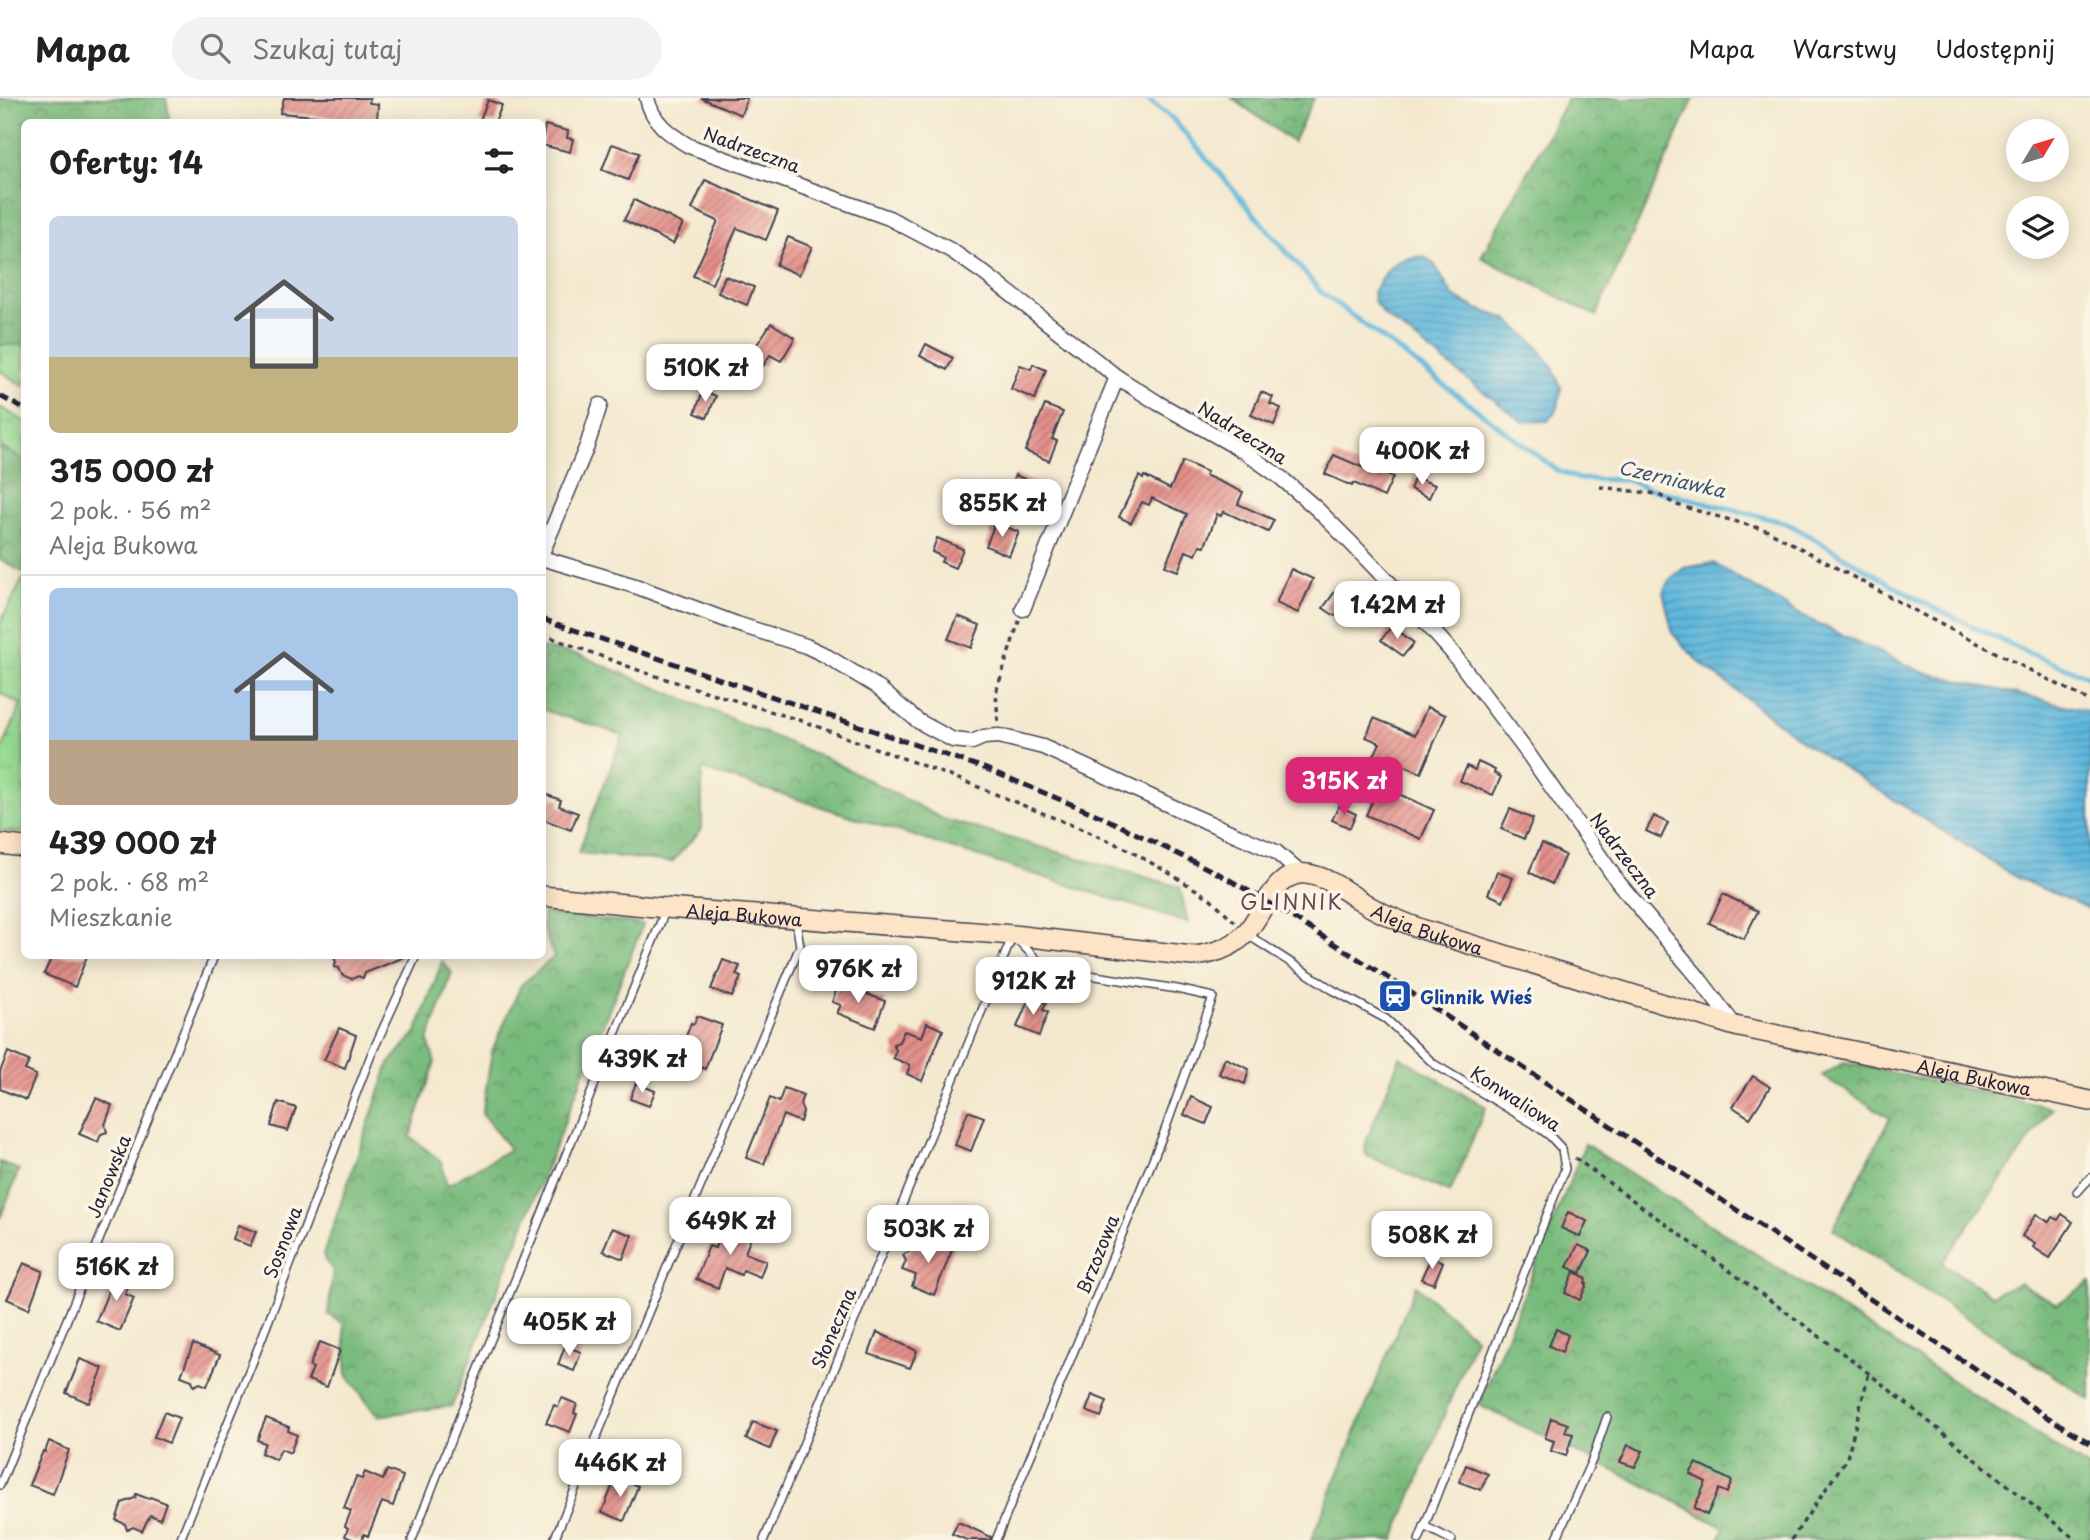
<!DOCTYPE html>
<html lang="pl">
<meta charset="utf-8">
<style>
body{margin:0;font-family:"Playpen Sans",sans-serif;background:#f2f2f2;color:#222;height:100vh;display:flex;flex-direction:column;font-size:26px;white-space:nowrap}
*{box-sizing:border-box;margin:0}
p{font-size:23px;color:#767676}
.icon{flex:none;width:38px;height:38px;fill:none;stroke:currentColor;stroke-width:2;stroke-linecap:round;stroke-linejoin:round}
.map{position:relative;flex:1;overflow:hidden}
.sheet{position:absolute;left:21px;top:21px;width:525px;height:840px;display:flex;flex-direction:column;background:#fff;border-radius:10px;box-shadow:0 4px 18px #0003}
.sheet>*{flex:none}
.needle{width:46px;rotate:52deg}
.controls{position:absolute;left:2006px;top:21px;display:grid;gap:14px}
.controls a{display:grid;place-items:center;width:63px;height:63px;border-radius:50%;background:#fff;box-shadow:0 4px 18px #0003;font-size:35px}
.price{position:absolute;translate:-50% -60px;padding:0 16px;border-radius:14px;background:#fff;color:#222;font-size:23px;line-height:46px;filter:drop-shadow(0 2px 4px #0008)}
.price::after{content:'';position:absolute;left:50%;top:42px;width:21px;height:16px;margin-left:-10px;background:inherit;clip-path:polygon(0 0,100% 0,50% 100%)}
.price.active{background:#db2777;color:#fff}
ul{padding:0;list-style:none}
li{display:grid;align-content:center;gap:14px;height:371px;padding:0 28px}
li+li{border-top:2px solid #e0e0e0}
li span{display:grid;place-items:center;height:217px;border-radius:10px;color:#555}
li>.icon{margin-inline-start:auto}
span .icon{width:126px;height:126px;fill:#fffc;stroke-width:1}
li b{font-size:30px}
h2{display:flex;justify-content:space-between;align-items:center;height:84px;padding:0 28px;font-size:30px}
header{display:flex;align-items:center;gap:42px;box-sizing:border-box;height:98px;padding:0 35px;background:#fff;border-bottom:2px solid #e0e0e0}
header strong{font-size:33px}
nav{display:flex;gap:38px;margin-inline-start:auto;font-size:24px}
.search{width:490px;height:63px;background:#f2f2f2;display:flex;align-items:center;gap:18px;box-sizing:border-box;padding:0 24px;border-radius:38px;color:#767676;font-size:26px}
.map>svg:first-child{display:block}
</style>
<header>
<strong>Mapa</strong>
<div class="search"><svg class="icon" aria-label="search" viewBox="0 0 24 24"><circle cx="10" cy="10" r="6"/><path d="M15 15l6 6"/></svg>Szukaj tutaj</div>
<nav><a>Mapa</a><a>Warstwy</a><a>Udostępnij</a></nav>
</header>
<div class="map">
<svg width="2090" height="1442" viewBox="0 0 2090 1442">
<defs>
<pattern id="grass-tufts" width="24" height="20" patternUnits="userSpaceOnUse" patternTransform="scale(1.75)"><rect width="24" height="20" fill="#97db93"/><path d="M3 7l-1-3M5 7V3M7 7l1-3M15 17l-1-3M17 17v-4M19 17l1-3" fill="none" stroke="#82bc80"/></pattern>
<pattern id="forest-crowns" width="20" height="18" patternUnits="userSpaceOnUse" patternTransform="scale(1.75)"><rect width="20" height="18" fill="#79bb7d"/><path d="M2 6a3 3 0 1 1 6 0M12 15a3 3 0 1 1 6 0" fill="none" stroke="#639868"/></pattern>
<pattern id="water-rules" width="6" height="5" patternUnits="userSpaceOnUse" patternTransform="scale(1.75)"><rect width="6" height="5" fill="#5fb8dc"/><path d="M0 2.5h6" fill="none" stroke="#4e95b4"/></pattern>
<pattern id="building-hatch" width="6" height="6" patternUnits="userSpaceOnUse" patternTransform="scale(1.75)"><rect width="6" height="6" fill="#e38f89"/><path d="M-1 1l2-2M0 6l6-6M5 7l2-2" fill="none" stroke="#b87471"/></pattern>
</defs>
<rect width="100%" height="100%" fill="#fcf5e5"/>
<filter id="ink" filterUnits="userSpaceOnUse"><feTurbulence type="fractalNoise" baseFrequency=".0143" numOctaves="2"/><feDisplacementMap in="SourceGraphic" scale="14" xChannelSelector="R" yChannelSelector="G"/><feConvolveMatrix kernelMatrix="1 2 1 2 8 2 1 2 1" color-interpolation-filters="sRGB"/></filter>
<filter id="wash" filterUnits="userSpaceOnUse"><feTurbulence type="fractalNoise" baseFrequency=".00686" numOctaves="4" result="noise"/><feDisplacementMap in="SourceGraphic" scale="28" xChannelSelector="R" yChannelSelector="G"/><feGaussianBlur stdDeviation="1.57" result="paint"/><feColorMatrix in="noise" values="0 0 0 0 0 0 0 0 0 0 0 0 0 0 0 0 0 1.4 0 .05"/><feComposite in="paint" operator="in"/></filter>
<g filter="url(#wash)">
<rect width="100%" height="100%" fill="#f4e9cf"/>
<g fill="url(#grass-tufts)" stroke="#5c7e67" stroke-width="2">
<polygon points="0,247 24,247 24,288 0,273"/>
<polygon points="0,309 24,323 24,362 0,349"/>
<polygon points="24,479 24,735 0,733 0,656 21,607 0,595 0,525"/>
</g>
<g fill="url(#forest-crowns)" stroke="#4e6e5c" stroke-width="2">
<polygon points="0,0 166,0 170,24 24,24 24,247 0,247"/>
<polygon points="1232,0 1314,0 1293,44"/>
<polygon points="1568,0 1694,0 1596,218 1481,159"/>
<polygon points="0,349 24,362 24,475 0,461"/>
<polygon points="542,550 579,557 832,663 943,721 1180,789 1188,825 702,671 702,731 672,764 578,755 623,637 543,612"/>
<polygon points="543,815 643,826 452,1308 377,1318 347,1277 344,1226 328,1216 333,1173 323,1157 389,966 417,933 442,863 452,875 428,943 435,964 410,1039 441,1063 447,1087 510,1051 482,1016 492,953 521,887 554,859 543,831"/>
<polygon points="1400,959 1486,1009 1450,1095 1366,1057 1365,1051 1367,1041"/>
<polygon points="1845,964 2052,1010 1942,1165 1992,1197 2019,1185 2057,1206 2090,1184 2090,1302 1833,1131 1890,1020 1822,978"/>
<polygon points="1585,1046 2090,1371 2090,1442 1719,1442 1724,1430 1664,1397 1479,1307"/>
<polygon points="0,1064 19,1072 0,1121"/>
<polygon points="1416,1187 1475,1240 1394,1442 1311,1442"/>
</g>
<g fill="url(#water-rules)" stroke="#406d8c" stroke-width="2">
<path d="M1423,158L1434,166L1453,198L1475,210L1507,221L1535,246L1553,269L1561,290L1558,309L1548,323L1523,324L1384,217L1375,205L1373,194C1390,168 1390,161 1423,158Z"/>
<polygon points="1713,465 1808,521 1922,574 2090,613 2090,811 2017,780 1803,644 1698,563 1673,536 1663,494 1669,482 1684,470"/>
</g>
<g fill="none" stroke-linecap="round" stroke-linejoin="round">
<polyline stroke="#5fb8dc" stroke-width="5" points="1146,0 1171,19 1321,194 1558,373 1579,381 1627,382 1647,390 1787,425 1922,504 2028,555 2090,579"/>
</g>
<g id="blocks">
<g fill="url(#building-hatch)">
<polygon points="284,0 370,0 369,5 378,6 377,23 280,15"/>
<polygon points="701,0 747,0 741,17"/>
<polygon points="488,2 502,7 495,24 479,24"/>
<polygon points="545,27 568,33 567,40 573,41 570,54 542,47"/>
<polygon points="612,46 639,55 628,82 602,72"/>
<polygon points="705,82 778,113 766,142 737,130 712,186 693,178 718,123 692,111"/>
<polygon points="634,102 683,126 673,146 624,122"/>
<polygon points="788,139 812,149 799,177 776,167"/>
<polygon points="725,178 754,189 747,207 718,195"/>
<polygon points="771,225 795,240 781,263 770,257 763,268 749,259"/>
<polygon points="926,246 953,260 947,272 920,258"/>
<polygon points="1033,266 1046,272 1035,301 1011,291 1020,267 1031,271"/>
<polygon points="703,293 716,298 707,320 695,315"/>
<polygon points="1261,294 1273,299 1270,306 1281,310 1274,327 1251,317"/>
<polygon points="1045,307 1063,314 1052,341 1057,343 1049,363 1025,353"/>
<polygon points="1334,357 1380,377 1381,374 1393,379 1384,399 1354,385 1352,388 1325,376"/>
<polygon points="1183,363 1207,374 1205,377 1243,394 1238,406 1274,422 1268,434 1223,413 1221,418 1217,416 1205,448 1200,447 1196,457 1186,453 1178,473 1165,468 1187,416 1152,400 1149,407 1142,404 1131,425 1119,419 1139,378 1143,381 1144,378 1170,391"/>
<polygon points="1015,377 1039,387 1031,405 1008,395"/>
<polygon points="1415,379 1435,387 1429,400 1410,391"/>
<polygon points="995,425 1019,434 1009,458 986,448"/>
<polygon points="937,440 963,451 955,470 941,464 943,459 932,454"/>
<polygon points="1291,471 1313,481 1298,515 1276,505"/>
<polygon points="1339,488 1358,501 1345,519 1338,514 1335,518 1323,510"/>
<polygon points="958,518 980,527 971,550 948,541"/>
<polygon points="1392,528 1414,545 1403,558 1381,542"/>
<polygon points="1427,609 1446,617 1421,675 1403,667 1392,693 1434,712 1421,741 1366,717 1382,681 1366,674 1380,645 1366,639 1374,620 1415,637"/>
<polygon points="1478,664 1495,672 1494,675 1501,679 1493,697 1460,683 1467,668 1475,672"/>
<polygon points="542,695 561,702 559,708 578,715 571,732 542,721"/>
<polygon points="1339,708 1356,716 1350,730 1332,722"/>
<polygon points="1510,711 1533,721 1524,741 1501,731"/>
<polygon points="1654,718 1668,725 1661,740 1646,733"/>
<polygon points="1542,745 1565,757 1552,786 1529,774"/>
<polygon points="1497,774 1513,780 1503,803 1488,796"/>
<polygon points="1723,796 1758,813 1744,841 1709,825"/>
<polygon points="52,858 87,858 75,889 44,876"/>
<polygon points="333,858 407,858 365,875 363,880 358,878 352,881 342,877 339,870 334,869 336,864"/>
<polygon points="723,862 740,868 736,877 741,879 732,899 711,891"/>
<polygon points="839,885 885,903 875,930 837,915 841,907 832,904"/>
<polygon points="1030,898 1046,905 1043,912 1048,914 1039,938 1017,929"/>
<polygon points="697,918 722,927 705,971 695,967 686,973 685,963 678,960 691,925 694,926"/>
<polygon points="927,925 943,932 922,983 907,976 910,967 893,960 896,952 893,946 899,944 904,933 922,939"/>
<polygon points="339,930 356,937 345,970 324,962"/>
<polygon points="8,954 29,963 25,972 36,977 26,1002 0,991 0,974"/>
<polygon points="1225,960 1249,971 1245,986 1219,976"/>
<polygon points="1753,978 1770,989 1750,1020 1733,1009"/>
<polygon points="636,985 655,993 649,1008 630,1001"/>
<polygon points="784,990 803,997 800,1006 803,1014 800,1024 783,1017 764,1066 746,1060 770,1000 779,1004"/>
<polygon points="1191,999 1213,1009 1206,1026 1184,1017"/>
<polygon points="96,1000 112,1007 105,1027 107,1034 101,1036 98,1044 79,1036"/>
<polygon points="278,1004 296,1010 288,1033 271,1028"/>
<polygon points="968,1013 984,1019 971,1053 955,1047"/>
<polygon points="1568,1114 1587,1123 1580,1139 1561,1130"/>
<polygon points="2036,1116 2049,1124 2052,1119 2058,1122 2062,1116 2073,1124 2050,1160 2033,1149 2035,1146 2022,1138"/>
<polygon points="732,1123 749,1131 748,1135 752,1137 745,1155 766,1163 760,1179 743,1172 741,1177 725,1170 718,1190 696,1181 709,1148 715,1150 717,1144 723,1146"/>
<polygon points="238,1127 256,1134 250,1148 233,1141"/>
<polygon points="612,1130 632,1137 623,1161 603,1153"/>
<polygon points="935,1140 954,1147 934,1197 912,1188 916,1177 902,1172 906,1163 903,1157 910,1153 912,1147 929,1154"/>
<polygon points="1578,1147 1591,1153 1581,1175 1567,1169"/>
<polygon points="1431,1159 1443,1164 1434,1186 1421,1181"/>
<polygon points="24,1165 43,1173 29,1211 7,1201"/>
<polygon points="117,1173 132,1179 125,1196 134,1200 120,1233 96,1223"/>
<polygon points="1574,1174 1587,1180 1585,1185 1587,1186 1580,1202 1565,1195"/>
<polygon points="1556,1231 1568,1237 1562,1254 1549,1248"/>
<polygon points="877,1234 917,1253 910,1270 869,1256"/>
<polygon points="320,1244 340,1252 327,1289 308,1282 313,1270 309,1268"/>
<polygon points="193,1246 220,1257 207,1288 200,1285 194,1288 192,1282 181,1278"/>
<polygon points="565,1248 581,1254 574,1273 558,1267"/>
<polygon points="80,1261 103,1270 89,1305 66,1295"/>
<polygon points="1092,1297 1107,1303 1101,1319 1086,1313"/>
<polygon points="562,1300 577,1306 574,1315 577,1316 570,1334 546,1325 554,1307 558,1309"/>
<polygon points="164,1314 179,1320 169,1345 154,1339"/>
<polygon points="266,1320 289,1329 288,1333 297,1337 290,1355 281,1351 276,1362 261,1355 265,1345 257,1342"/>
<polygon points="1551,1320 1568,1326 1565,1334 1573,1336 1566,1358 1551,1353 1554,1343 1545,1340"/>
<polygon points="753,1324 777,1333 770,1351 746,1341"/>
<polygon points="49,1343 69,1352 53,1396 29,1387 43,1353 45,1354"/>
<polygon points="1628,1347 1643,1353 1635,1369 1620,1364"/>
<polygon points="1696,1365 1732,1383 1727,1395 1719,1391 1707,1417 1694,1410 1706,1384 1690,1376"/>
<polygon points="1466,1367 1488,1376 1481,1392 1459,1384"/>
<polygon points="387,1372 403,1378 393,1408 382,1404 368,1438 364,1436 362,1442 354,1442 345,1438 348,1430 345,1428 351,1413 344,1410 356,1379 362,1381 365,1374 383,1382"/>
<polygon points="616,1379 638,1388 624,1423 602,1414"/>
<polygon points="136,1396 149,1401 150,1399 166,1405 160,1421 150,1417 142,1433 133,1429 127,1432 125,1426 116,1422 122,1405 135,1400"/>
<polygon points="958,1424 991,1439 990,1442 967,1442 952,1436"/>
</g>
</g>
</g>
<g filter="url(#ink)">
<use href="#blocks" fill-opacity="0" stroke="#424051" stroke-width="2"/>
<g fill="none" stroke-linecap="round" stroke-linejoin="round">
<g stroke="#424051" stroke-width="10">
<g id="lane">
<polyline points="1248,837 1333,892 1386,921 1434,966 1534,1026 1550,1038 1562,1051 1565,1071 1419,1442"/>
<polyline points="2077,1094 2090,1080"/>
<polyline points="0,1387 214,858"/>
<polyline points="1424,1428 1452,1442"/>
<polyline points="180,1442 253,1263 371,957 416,858"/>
<polyline points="412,1442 467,1300 666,811"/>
<polyline points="554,1442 800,848 796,823"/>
<polyline points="764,1442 1013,837 1039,864 1052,871 1177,891 1213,899 1165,1032 996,1442"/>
<polyline points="1556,1442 1592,1362 1607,1319"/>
</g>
</g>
<g stroke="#424051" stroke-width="17">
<g id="street">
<path d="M647,0C652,24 669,36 689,48L889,120L952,153L985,176L1117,279L1158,305L1245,354L1280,379L1317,411L1353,447L1401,497L1451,553L1527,654L1618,784L1698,879L1735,928"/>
<polyline points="542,455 587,348 600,307"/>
<polyline points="542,460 635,488 737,526 806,548 823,556 876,588 918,623 953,642 972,644 984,639 999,638 1043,649 1182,713 1276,754 1300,775"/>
<polyline points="1023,511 1117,279"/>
</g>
</g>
<g stroke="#424051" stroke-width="22">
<g id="secondary">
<polyline points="0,746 24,749"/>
<path id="s1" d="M542,798L666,810L1013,837L1192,858C1210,857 1232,850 1245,836C1263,817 1275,771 1307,776C1330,779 1350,797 1369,808C1386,818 1405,825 1424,832L1735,928L2090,1003"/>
</g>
</g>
<g stroke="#424051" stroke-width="3.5" stroke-dasharray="5 5" stroke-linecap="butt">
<polyline points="1600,389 1657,396 1677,407 1769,433 1921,516 2090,603"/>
<polyline points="542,536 643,574 802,623 956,680 1079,730 1125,750 1169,775 1211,801 1235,824"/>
<polyline points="998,623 996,594 1019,523"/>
<polyline points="1575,1060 1856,1265 2076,1442"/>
<polyline points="1791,1442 1847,1360 1869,1275"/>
</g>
<use href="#lane" stroke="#fff" stroke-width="7"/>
<use href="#street" stroke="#fff" stroke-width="14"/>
<use href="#secondary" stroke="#fee4c6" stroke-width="19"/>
<g stroke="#22223b" stroke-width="5" stroke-dasharray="10 5" stroke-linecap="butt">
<polyline points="0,298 24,311"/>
<polyline points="542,521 984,670 1100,718 1219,776 1268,804 1401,888 2041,1315 2090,1345"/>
</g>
</g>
</g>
<defs>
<g id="station-square" transform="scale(1.75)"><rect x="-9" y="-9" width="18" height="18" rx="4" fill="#1a4fb4" stroke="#fcf5e5"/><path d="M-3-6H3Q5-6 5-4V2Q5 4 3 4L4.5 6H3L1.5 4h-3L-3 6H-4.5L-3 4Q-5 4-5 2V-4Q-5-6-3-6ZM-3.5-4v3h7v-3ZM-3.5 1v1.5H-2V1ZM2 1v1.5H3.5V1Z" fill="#fff"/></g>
</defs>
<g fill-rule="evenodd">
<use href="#station-square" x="1395" y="898"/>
</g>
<g text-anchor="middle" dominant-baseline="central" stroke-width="7" stroke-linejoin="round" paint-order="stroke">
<g font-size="18" fill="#22223b" stroke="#fcf5e5">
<text transform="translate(752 51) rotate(20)">Nadrzeczna</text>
<text transform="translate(1243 334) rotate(32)">Nadrzeczna</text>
<text transform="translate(1625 757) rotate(53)">Nadrzeczna</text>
<text stroke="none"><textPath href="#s1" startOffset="203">Aleja Bukowa</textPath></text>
<text stroke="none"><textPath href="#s1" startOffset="936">Aleja Bukowa</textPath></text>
<text stroke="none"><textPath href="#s1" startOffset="1503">Aleja Bukowa</textPath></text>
<text transform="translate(1516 1000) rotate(33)">Konwaliowa</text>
<text transform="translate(108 1078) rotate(-68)">Janowska</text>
<text transform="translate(282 1144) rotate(-69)">Sosnowa</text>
<text transform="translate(1097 1156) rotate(-68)">Brzozowa</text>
<text transform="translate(833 1230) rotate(-67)">Słoneczna</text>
</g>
<g font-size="18" font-weight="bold" fill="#164399" stroke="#fcf5e5" text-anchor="start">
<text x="1420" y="898">Glinnik Wieś</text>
</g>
<g font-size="19" font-style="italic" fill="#375673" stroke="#fcf5e5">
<text transform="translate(1672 380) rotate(13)">Czerniawka</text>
</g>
<g font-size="21" letter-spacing="2" fill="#664856" stroke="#fcf5e5">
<text x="1292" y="803">GLINNIK</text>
</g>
</g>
</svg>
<div class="controls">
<a><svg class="needle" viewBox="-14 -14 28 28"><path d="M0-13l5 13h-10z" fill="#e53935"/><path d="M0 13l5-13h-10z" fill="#767676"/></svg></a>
<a><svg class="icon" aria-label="layers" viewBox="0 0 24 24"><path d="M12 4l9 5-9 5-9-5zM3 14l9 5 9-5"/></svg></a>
</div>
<b class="price" style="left:705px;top:306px">510K zł</b>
<b class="price" style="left:1422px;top:389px">400K zł</b>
<b class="price" style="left:1002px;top:441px">855K zł</b>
<b class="price" style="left:1397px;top:543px">1.42M zł</b>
<b class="price active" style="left:1344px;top:719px">315K zł</b>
<b class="price" style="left:858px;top:907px">976K zł</b>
<b class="price" style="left:1033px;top:919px">912K zł</b>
<b class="price" style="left:642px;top:997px">439K zł</b>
<b class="price" style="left:730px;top:1159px">649K zł</b>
<b class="price" style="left:928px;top:1167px">503K zł</b>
<b class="price" style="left:1432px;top:1173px">508K zł</b>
<b class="price" style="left:116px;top:1205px">516K zł</b>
<b class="price" style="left:569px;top:1260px">405K zł</b>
<b class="price" style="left:620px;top:1401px">446K zł</b>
<section class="sheet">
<h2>Oferty: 14<svg class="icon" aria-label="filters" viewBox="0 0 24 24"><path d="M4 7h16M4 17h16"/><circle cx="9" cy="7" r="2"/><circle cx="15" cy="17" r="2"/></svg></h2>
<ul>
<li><span style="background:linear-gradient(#c9d6e8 65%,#c2b280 0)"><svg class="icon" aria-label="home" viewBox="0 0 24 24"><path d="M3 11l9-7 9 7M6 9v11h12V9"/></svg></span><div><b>315 000 zł</b><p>2 pok. · 56 m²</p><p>Aleja Bukowa</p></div></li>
<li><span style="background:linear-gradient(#a9c7e8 70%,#b9a48a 0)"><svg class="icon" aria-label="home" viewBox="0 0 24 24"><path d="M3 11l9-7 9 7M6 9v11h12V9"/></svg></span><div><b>439 000 zł</b><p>2 pok. · 68 m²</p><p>Mieszkanie</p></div></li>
</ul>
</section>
</div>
